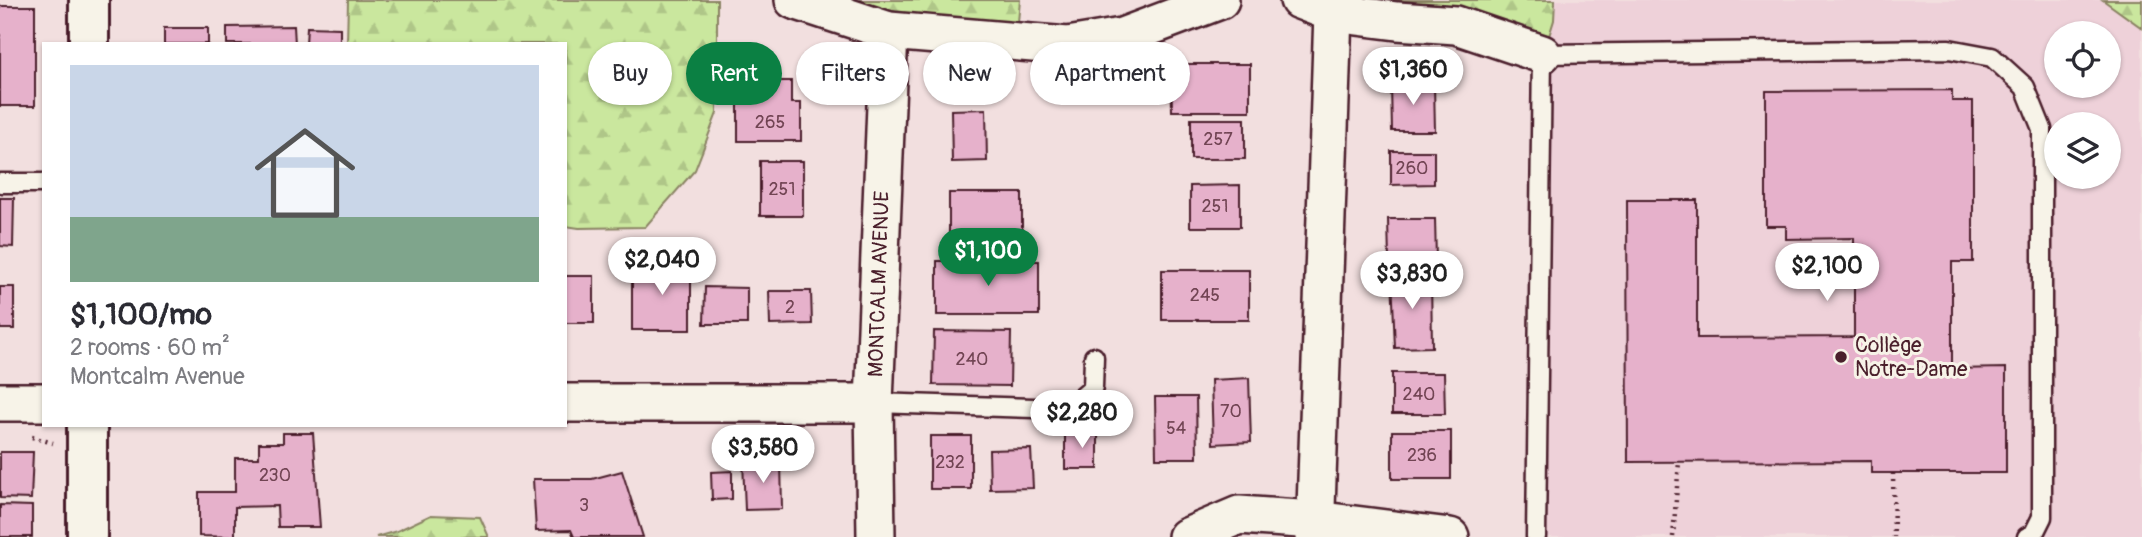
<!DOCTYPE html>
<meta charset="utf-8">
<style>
body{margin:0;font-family:Pangolin,sans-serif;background:#f2f2f3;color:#2b2b33;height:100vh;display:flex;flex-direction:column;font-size:26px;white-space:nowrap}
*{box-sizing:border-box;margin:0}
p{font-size:23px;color:#7c7c81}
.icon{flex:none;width:38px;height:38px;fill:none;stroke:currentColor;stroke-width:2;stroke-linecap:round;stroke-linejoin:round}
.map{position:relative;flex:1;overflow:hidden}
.details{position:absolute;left:42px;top:42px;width:525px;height:385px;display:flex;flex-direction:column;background:#fff;border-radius:0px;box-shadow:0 2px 5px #0004}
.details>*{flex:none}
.guide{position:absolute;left:588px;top:42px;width:665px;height:63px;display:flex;gap:14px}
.fabs{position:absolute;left:2044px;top:21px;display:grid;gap:14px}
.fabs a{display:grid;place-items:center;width:77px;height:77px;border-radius:50%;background:#fff;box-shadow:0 2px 5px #0004;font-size:35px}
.price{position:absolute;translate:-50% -60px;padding:0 16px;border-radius:24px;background:#fff;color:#222;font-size:23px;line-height:46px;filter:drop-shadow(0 2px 4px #0008)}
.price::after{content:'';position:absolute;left:50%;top:42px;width:21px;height:16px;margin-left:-10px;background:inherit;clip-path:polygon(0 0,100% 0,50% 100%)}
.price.active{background:#0b8043;color:#fff}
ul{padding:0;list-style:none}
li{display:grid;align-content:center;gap:14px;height:371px;padding:0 28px}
li span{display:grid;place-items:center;height:217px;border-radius:0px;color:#555}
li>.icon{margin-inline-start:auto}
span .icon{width:126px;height:126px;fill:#fffc;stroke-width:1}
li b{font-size:30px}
.chip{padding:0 24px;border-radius:32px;background:#fff;box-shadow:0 2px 5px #0004;font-size:24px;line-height:63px}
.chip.active{background:#0b8043;color:#fff}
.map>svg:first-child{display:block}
</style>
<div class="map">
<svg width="2142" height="537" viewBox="0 0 2142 537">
<defs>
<pattern id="forest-firs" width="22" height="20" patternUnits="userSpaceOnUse" patternTransform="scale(1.75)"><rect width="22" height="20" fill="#cae79e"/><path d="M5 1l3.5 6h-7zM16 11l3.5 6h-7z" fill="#afc688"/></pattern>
</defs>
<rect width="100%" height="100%" fill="#f2dfdf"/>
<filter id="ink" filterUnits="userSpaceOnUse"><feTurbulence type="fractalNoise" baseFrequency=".0143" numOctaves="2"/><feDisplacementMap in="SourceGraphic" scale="14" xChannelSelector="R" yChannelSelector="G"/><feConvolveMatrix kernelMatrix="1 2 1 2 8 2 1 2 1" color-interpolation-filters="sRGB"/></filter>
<g filter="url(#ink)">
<path fill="#eed1d9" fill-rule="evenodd" d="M1555,0H2103L2142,28V537H1538L1544,52L1554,20ZM2056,33H2109V86H2056ZM2056,124H2109V177H2056Z"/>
<g fill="url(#forest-firs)" stroke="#8a8364" stroke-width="2">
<polygon points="348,0 717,0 717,113 695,170 645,227 579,228 565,226 565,44 347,44"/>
<polygon points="787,0 1020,0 1016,44"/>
<polygon points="1306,0 1555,0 1554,20 1544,52"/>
<polygon points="2103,0 2142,0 2142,28"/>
<polygon points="431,515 480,517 489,537 376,537 397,531"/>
</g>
<g fill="#e6b1cb" stroke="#4a1f2b" stroke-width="2">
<rect x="0" y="6" width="35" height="100"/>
<polygon points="294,26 295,44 227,44 227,27"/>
<polygon points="307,27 340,28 340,44 306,44"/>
<rect x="164" y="28" width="44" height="16"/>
<polygon points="1171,64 1250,64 1250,111 1172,111"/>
<polygon points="752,81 791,81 791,103 801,103 801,141 738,141 738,92 752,91"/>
<polygon points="1391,84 1434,84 1435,131 1392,131"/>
<polygon points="1952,90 1952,101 1973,101 1973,262 1952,262 1952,369 2006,368 2006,473 1871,473 1871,461 1628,462 1627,200 1697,200 1697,338 1854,337 1854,238 1786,239 1786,226 1766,226 1766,91"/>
<polygon points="986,109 987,161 952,162 951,110"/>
<rect x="1191" y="119" width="54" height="40"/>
<polygon points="1391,151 1434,151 1434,184 1391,185"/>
<rect x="760" y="161" width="43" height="55"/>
<polygon points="1240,185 1240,227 1190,227 1190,186"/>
<polygon points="949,193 1022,193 1022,234 949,235"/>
<polygon points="0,198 14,198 13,247 0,246"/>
<polygon points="1388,219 1435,219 1436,260 1389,261"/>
<rect x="937" y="261" width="102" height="54"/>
<rect x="632" y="264" width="59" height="66"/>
<rect x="1162" y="270" width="87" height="50"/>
<polygon points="1431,275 1432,347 1395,348 1392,276"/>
<rect x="565" y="276" width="29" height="47"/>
<rect x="0" y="287" width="14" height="42"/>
<polygon points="705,287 747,288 747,324 704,324"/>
<polygon points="769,291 811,291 812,324 770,325"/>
<polygon points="934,331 1011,332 1010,386 933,385"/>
<polygon points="1392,373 1444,373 1445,414 1392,414"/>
<polygon points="1249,378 1251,442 1213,444 1211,380"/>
<polygon points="1155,397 1196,397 1197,458 1156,458"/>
<rect x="1065" y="430" width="33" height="39"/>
<rect x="1392" y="431" width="59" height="48"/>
<polygon points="283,433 313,433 320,527 278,527 277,506 235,507 235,537 199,536 199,492 235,492 235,458 259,458 259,443 283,443"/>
<rect x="930" y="436" width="41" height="53"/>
<polygon points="1031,449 1033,488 990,489 989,450"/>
<polygon points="0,452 33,452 31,499 0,498"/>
<polygon points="781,460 782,509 745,510 743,461"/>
<polygon points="622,471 643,537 574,537 571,530 536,531 533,479 592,479"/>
<polygon points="732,471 732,499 712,500 711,472"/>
<polygon points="0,505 32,506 32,537 0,537"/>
</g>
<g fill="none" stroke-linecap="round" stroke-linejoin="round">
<g stroke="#4a1f2b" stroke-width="23">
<g id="service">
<polyline points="0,183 44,183"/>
<polyline points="874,403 1068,409 1093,388 1094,357"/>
<polyline points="1536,537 1542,54 1949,49 1992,57 2025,87 2042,129 2042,517 2033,535 2027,537"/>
</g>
</g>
<g stroke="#4a1f2b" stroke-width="42">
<g id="minor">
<polyline points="794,0 889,31 1068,46 1122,37 1220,0"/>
<polyline points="1299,0 1333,13 1397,21 1456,25 1542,54"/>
<polyline points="0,402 44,402"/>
<polyline points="565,403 874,403"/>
<polyline points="876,537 874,403 889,31"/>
<polyline points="1187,537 1239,515 1315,520 1450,537"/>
<polyline points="1315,537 1333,13"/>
</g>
</g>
<g stroke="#4a1f2b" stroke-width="44">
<g id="tertiary">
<polyline points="89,0 89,44"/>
<polyline points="87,537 87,425"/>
</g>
</g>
<g stroke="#4a1f2b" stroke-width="4.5" stroke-dasharray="2 5" stroke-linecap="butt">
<polyline points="32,437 53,443"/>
<polyline points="1893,473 1894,537"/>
<polyline points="1673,537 1679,462"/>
</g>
<use href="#service" stroke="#f7f3e8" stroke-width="18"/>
<use href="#minor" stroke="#f7f3e8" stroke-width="37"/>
<use href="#tertiary" stroke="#f7f3e8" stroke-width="38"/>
</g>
</g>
<circle fill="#4a1f2b" stroke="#f7f3e8" stroke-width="2.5" cx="1841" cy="357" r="7"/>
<g text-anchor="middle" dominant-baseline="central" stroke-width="6" stroke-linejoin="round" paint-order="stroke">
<g font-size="18" fill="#714453">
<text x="770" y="122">265</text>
<text x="1218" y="139">257</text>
<text x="1412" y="168">260</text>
<text x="782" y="189">251</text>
<text x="1215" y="206">251</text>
<text x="1205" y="295">245</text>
<text x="790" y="307">2</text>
<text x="972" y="359">240</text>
<text x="1419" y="394">240</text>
<text x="1231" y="411">70</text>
<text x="1176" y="428">54</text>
<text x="1422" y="455">236</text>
<text x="950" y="462">232</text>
<text x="275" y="475">230</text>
<text x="584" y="505">3</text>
</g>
<g font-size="21" fill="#4a1f2b" stroke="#f7f3e8">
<text transform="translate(879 284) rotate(-88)">MONTCALM AVENUE</text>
</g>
<g font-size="21" fill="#4a1f2b" stroke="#f7f3e8" text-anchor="start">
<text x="1855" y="345">Collège<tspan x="1855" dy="24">Notre-Dame</tspan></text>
</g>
</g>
</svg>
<div class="fabs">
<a><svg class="icon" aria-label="locate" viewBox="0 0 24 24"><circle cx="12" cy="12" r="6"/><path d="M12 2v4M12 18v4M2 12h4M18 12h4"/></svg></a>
<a><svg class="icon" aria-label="layers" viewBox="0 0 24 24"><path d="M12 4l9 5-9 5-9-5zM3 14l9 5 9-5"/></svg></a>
</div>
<b class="price" style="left:1413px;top:107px">$1,360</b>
<b class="price active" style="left:988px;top:288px">$1,100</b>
<b class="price" style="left:662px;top:297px">$2,040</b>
<b class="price" style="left:1827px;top:303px">$2,100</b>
<b class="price" style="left:1412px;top:311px">$3,830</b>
<b class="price" style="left:1082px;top:450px">$2,280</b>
<b class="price" style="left:763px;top:485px">$3,580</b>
<div class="guide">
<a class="chip">Buy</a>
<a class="chip active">Rent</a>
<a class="chip">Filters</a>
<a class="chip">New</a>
<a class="chip">Apartment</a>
</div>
<section class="details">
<ul>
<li><span style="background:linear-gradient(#c9d6e8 70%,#7fa58c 0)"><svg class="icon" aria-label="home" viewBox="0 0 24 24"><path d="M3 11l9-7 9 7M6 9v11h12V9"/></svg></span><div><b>$1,100/mo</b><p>2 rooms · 60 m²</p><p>Montcalm Avenue</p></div></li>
</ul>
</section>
</div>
